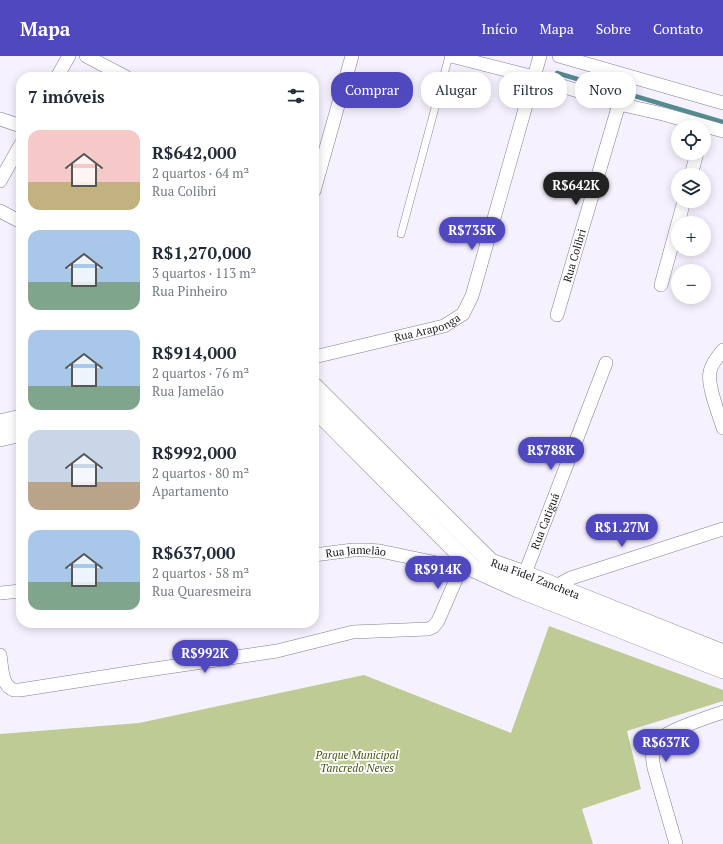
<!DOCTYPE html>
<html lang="pt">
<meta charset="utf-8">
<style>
body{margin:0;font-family:"PT Serif",serif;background:#f2f2f3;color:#1f2937;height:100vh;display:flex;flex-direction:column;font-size:15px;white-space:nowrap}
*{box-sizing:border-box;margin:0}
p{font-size:13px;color:#747a83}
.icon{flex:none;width:22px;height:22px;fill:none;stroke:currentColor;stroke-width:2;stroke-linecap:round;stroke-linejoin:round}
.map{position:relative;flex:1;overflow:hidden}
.side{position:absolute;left:16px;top:16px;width:303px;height:556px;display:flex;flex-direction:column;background:#fff;border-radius:16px;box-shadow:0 2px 10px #0003}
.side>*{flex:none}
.guide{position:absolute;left:331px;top:16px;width:332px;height:36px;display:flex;gap:8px}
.fabs{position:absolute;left:671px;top:64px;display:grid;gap:8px}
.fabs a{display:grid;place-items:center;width:40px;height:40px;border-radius:50%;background:#fff;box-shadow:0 2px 10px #0003;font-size:20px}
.price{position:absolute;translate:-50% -34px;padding:0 9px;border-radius:14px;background:#4f48bf;color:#fff;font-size:13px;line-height:26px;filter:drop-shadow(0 1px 2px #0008)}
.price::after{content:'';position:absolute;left:50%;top:24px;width:12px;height:9px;margin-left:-6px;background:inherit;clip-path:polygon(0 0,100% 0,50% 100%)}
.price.active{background:#222;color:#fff}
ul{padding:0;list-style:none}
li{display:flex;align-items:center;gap:12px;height:100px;padding:0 12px}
li span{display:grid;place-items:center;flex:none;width:112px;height:80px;border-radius:12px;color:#555}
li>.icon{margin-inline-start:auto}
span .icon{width:48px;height:48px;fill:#fffc;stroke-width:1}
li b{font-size:17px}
h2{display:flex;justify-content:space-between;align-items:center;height:48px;padding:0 12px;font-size:17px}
.tag{padding:0 14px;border-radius:16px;background:#fff;box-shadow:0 2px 10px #0003;font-size:14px;line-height:36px}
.tag.active{background:#4f48bf;color:#fff}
header{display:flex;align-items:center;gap:24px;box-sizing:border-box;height:56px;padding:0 20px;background:#4f48bf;color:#fff}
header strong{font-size:19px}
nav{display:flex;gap:22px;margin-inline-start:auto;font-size:14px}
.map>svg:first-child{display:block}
</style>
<header>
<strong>Mapa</strong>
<nav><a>Início</a><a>Mapa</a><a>Sobre</a><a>Contato</a></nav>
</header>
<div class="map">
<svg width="723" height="788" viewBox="0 0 723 788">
<rect width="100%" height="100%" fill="#f6f1fe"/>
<polygon fill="#becb94" points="549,570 723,634 723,645 627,675 641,733 582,753 593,788 0,788 0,678 139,667 364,619 511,677"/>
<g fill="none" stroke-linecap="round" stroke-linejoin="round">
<polyline stroke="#528b90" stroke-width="4.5" points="557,17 723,66"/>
<g stroke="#847e90" stroke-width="8">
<polyline id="service" points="401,178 449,0"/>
</g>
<g stroke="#847e90" stroke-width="14">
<g id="minor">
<polyline points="86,0 126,21"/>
<polyline points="451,0 534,21 619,48 663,58 723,75"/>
<polyline points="559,0 723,47"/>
<polyline points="57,21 69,0"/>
<polyline points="0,63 21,70"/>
<polyline points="691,119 697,97"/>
<polyline points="0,125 21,88"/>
<polyline points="314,135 352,0"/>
<polyline points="0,155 21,166"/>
<polyline points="661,229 684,145"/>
<path id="s1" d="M557,259L619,48"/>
<path d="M723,294C718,300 711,309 710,316C707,330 719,358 723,372"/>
<path id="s2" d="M314,301L444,270L463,258L472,240L540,0"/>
<path id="s3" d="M314,499L353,494H366L380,495L461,512L468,513"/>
<path id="s4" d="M522,525L606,307"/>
<polyline points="554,535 556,530 571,522 723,473"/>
<polyline points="0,537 21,535"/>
<path d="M0,599C2,610 1,630 14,634C16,634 18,634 20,634L141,615L277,595L353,576L428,573L433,571L438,565L461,512"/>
<path d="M676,788L654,712C652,702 651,693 658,685C665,675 709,661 723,656"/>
</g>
</g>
<g stroke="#847e90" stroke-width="18">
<g id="tertiary">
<path id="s5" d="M314,330L491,506L525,518L723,597"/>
<polyline points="314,352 474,513 518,533 723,614"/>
<polyline points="0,367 21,362"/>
<polyline points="0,382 21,377"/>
</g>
</g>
<use href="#service" stroke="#fff" stroke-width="7"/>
<use href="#minor" stroke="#fff" stroke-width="13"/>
<use href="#tertiary" stroke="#fff" stroke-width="17"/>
</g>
<g text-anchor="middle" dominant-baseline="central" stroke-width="3.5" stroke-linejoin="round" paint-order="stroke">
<g font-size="11" fill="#19161d" stroke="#fff">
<text stroke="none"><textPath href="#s1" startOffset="62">Rua Colibri</textPath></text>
<text stroke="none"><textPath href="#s2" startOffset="117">Rua Araponga</textPath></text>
<text stroke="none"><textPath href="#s4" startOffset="64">Rua Catiguá</textPath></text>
<text stroke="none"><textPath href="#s3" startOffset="42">Rua Jamelão</textPath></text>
<text stroke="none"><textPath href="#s5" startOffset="297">Rua Fidel Zancheta</textPath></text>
</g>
<g font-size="11" font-style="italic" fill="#475412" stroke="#fff">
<text x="357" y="699">Parque Municipal<tspan x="357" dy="13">Tancredo Neves</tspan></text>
</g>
</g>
</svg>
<div class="fabs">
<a><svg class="icon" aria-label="locate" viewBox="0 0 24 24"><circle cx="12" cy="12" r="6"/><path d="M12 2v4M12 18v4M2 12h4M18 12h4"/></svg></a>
<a><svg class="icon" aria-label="layers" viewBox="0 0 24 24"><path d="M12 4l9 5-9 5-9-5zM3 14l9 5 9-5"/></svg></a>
<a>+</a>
<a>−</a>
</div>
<b class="price active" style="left:576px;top:150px">R$642K</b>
<b class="price" style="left:472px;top:195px">R$735K</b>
<b class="price" style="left:551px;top:415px">R$788K</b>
<b class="price" style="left:622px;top:492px">R$1.27M</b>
<b class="price" style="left:438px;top:534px">R$914K</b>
<b class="price" style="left:205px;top:618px">R$992K</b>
<b class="price" style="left:666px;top:707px">R$637K</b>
<div class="guide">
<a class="tag active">Comprar</a>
<a class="tag">Alugar</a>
<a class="tag">Filtros</a>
<a class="tag">Novo</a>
</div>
<section class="side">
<h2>7 imóveis<svg class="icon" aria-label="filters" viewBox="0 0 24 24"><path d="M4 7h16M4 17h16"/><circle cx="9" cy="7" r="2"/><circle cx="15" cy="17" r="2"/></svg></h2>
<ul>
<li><span style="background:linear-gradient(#f6c9c9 65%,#c2b280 0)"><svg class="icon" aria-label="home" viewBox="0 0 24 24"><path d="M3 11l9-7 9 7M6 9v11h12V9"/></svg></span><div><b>R$642,000</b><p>2 quartos · 64 m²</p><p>Rua Colibri</p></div></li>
<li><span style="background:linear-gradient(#a9c7e8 65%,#7fa58c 0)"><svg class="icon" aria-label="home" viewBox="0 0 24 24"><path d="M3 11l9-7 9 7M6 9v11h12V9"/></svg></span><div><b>R$1,270,000</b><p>3 quartos · 113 m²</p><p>Rua Pinheiro</p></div></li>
<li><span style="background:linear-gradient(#a9c7e8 70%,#7fa58c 0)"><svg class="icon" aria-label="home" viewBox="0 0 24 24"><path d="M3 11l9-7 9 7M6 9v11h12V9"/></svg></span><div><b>R$914,000</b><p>2 quartos · 76 m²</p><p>Rua Jamelão</p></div></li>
<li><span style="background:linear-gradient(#c9d6e8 65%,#b9a48a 0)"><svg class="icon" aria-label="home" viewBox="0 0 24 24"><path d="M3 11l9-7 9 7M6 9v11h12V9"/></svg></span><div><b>R$992,000</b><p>2 quartos · 80 m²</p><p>Apartamento</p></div></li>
<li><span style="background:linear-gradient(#a9c7e8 65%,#7fa58c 0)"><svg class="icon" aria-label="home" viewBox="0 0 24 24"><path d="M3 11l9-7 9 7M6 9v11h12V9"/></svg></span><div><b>R$637,000</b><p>2 quartos · 58 m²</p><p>Rua Quaresmeira</p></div></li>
</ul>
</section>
</div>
